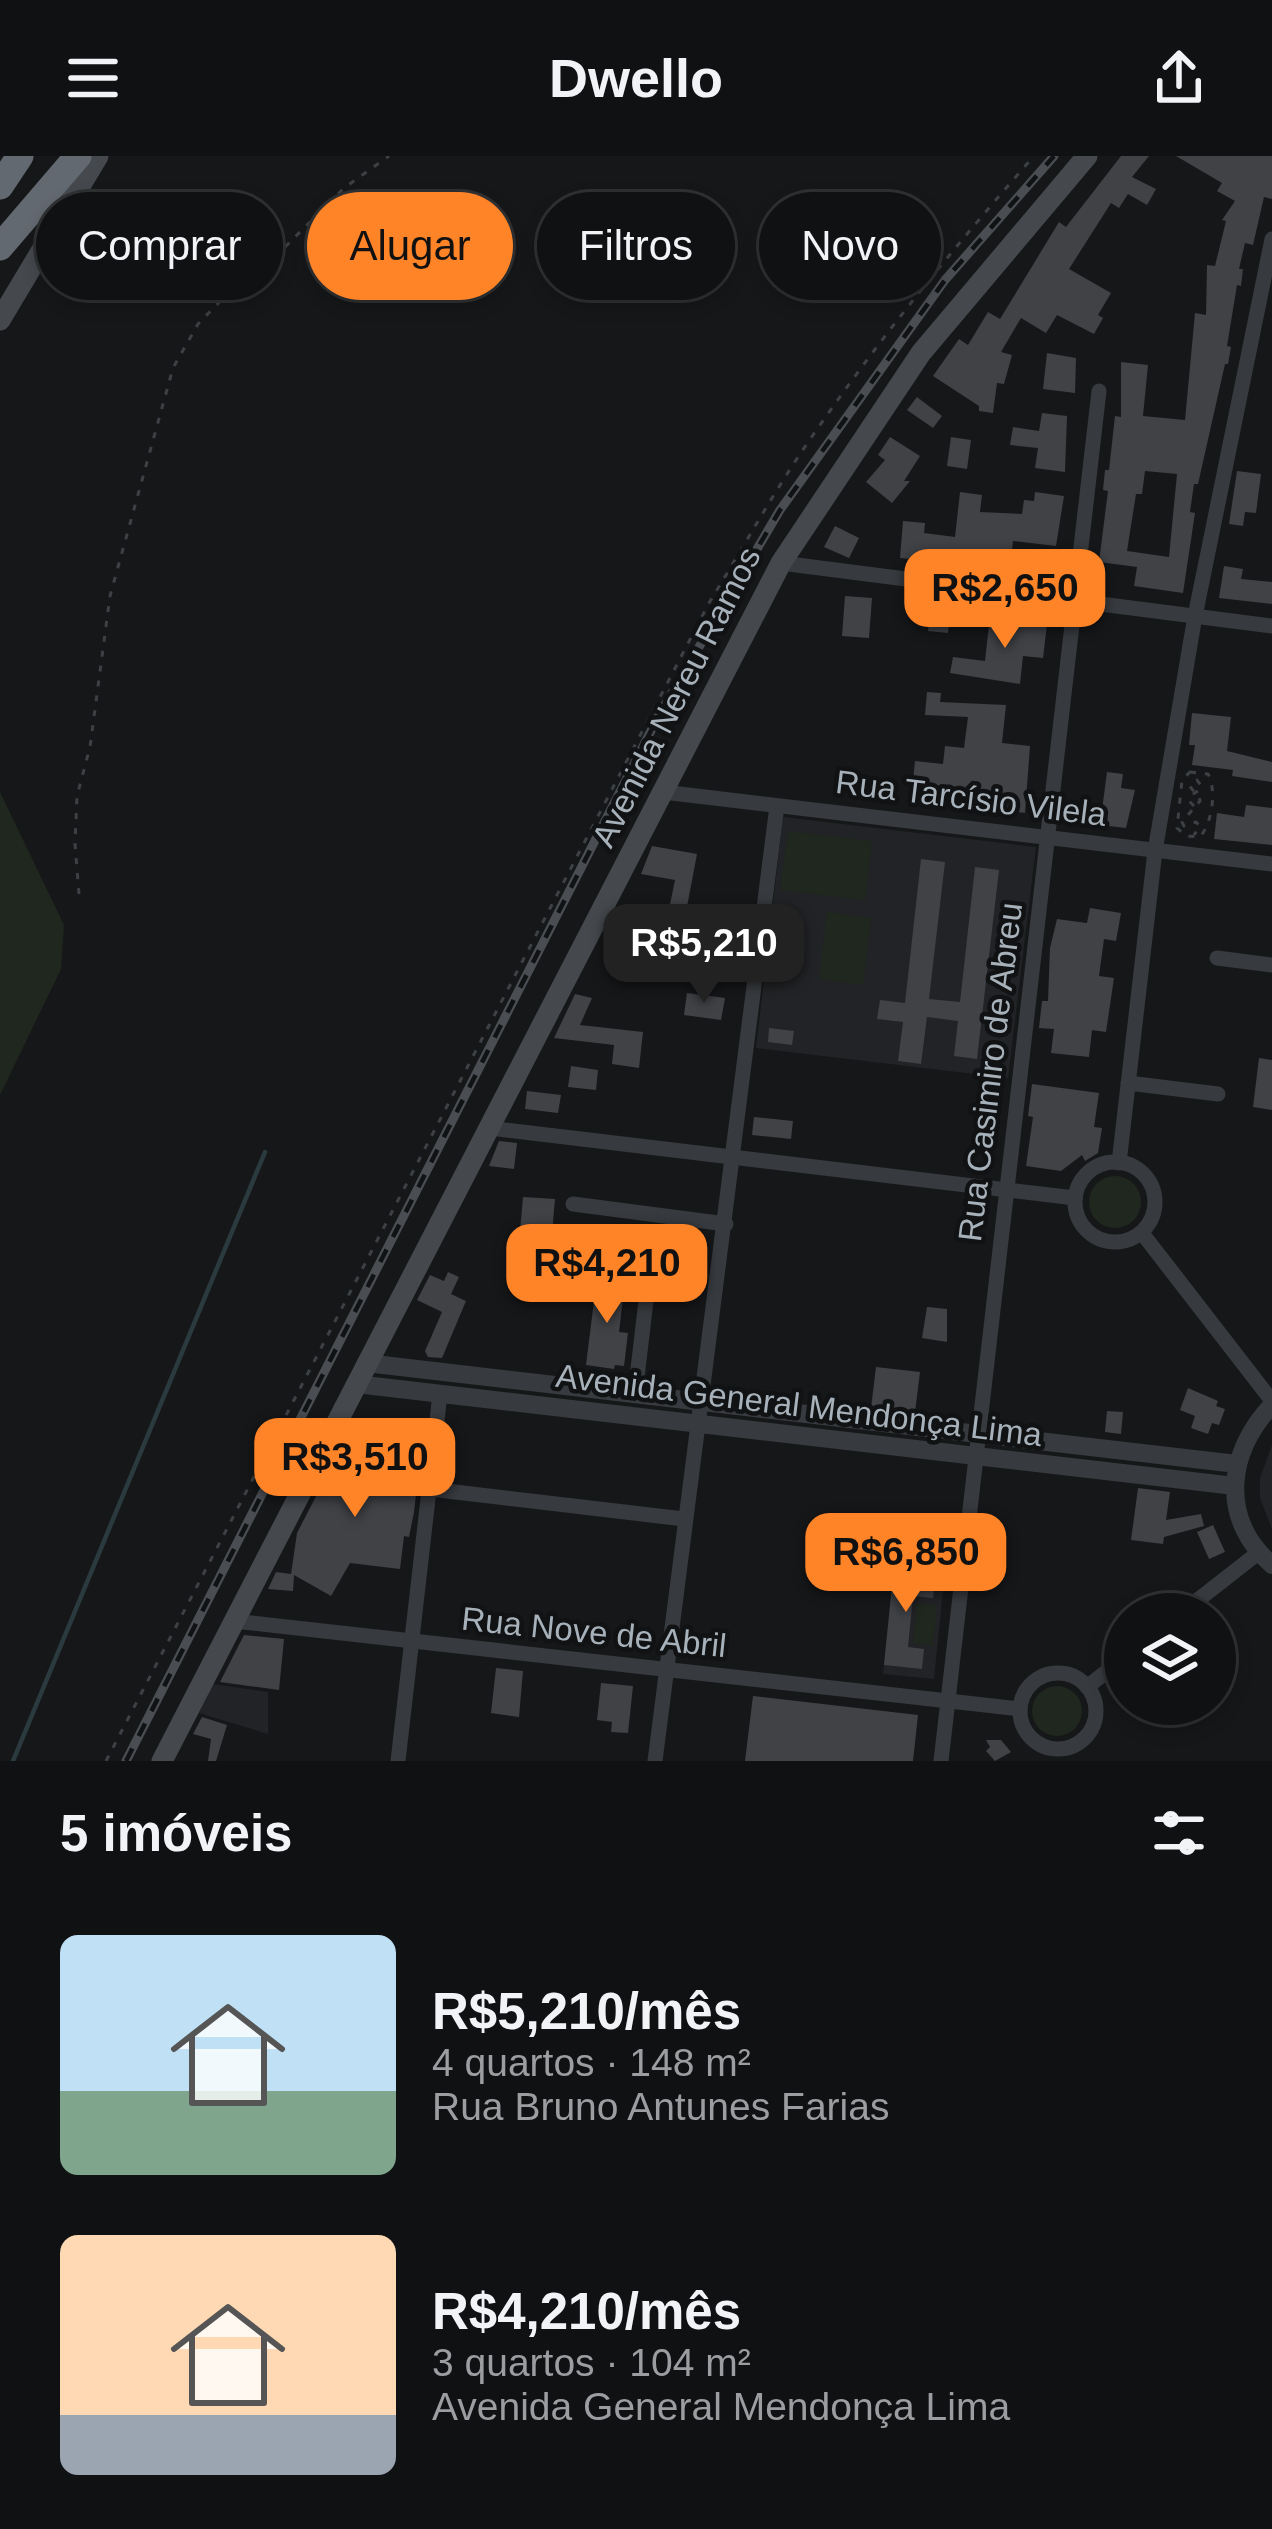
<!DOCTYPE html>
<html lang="pt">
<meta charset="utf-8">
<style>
body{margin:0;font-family:Helvetica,sans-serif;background:#1e1f21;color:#f1f3f6;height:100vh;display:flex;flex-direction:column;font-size:45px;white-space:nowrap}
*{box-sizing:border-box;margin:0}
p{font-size:39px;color:#9c9da0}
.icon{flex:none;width:66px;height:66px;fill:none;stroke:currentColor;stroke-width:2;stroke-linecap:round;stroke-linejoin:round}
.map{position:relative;height:1605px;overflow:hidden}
.sheet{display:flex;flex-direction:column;background:#101113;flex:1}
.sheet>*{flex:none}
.banner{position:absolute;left:36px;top:36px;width:1200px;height:108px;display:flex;gap:24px}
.fabs{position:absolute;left:1104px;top:1437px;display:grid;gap:24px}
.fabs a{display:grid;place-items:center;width:132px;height:132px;border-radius:50%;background:#101113;box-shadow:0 6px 18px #0003,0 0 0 3px #303133;font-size:60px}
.price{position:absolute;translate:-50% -102px;padding:0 27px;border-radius:24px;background:#ff8428;color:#111;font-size:39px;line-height:78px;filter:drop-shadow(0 3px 6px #0008)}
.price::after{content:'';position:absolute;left:50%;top:72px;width:36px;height:27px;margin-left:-18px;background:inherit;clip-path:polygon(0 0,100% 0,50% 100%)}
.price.active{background:#222;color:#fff}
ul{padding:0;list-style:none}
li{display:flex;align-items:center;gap:36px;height:300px;padding:0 60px}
li span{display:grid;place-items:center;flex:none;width:336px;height:240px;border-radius:18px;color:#555}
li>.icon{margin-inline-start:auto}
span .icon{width:144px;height:144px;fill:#fffc;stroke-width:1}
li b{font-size:51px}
h2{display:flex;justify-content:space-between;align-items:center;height:144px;padding:0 60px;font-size:51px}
.tag{padding:0 42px;border-radius:54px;background:#101113;box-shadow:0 6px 18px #0003,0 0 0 3px #303133;font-size:42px;line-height:108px}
.tag.active{background:#ff8428;color:#111}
header{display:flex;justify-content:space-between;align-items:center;height:156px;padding:0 60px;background:#101113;font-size:54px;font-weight:800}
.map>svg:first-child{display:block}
</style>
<header><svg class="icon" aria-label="menu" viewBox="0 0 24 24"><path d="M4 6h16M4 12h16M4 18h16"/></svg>Dwello<svg class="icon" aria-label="share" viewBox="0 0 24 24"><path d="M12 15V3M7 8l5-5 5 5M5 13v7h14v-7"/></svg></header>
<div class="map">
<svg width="1272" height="1605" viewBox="0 0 1272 1605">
<rect width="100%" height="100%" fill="#161719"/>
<g fill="#222326">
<polygon points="783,661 1036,691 1008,922 756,892"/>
<polygon points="1272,1289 1272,1373 1260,1342 1260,1322"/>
<polygon points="894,1410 945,1415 934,1523 883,1518"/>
<polygon points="213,1528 268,1536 268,1578 199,1557"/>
</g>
<g fill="#1f271e">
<polygon points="0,636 64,769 61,813 0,939"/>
<polygon points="788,675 872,685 865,744 780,734"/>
<polygon points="827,756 871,762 863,829 819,823"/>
<circle cx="1115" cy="1046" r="26"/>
<polygon points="917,1447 937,1449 933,1490 913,1487"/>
<circle cx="1057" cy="1555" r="25"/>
</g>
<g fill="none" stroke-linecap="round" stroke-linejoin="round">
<polyline stroke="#2b3a3e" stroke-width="4.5" points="13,1605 265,996"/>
</g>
<g fill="#404246" fill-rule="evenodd">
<polygon points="1121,0 1149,0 1132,21 1156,33 1147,49 1128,38 1119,52 1111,47 1069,113 1111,137 1098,159 1103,162 1094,178 1057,159 1046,177 1021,162 1001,196 1012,199 1004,228 997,227 993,257 979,255 979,250 933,220 959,183 968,189 988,156 1000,163 1059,66 1066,71"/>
<path d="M1176,0H1272V43L1264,41L1253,89L1245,87L1239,113H1243L1241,130L1237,129L1227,190L1231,191L1228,208H1225L1198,328H1194L1190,356L1195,357L1183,437L1134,430L1137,411L1099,406L1108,335L1103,334L1105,314H1109L1115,260L1121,261V206L1148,209L1143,260L1185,264L1195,157L1206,159L1207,109L1215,110L1226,65L1222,64L1235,45L1217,35L1222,27ZM1145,315L1177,318L1169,401L1127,395L1136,338H1142Z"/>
<polygon points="1047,197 1076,202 1075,237 1043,233"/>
<polygon points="917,241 942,260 933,272 907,254"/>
<polygon points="1042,257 1067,260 1065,316 1035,312 1038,292 1010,289 1013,271 1039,275"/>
<polygon points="890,281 920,300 904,325 910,325 892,347 866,326 885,304 878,299"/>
<polygon points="951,281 971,284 967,313 947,310"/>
<polygon points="1237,315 1261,318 1256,357 1245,356 1243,370 1229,368"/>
<polygon points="960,336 982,339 980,356 1022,358 1024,344 1034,345 1035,336 1064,340 1056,390 1013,385 1010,413 922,400 922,404 900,402 903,365 925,367 924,377 955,381"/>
<polygon points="835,370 859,382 849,402 824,391"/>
<polygon points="1224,410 1243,413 1241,423 1272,426 1272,448 1219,442"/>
<polygon points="845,440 872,442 869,482 842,480"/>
<polygon points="930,452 950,454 948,477 928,475"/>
<polygon points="990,460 1047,468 1043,502 1023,500 1020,528 950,517 953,501 985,505"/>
<polygon points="927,536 941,537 940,546 1006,549 1002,587 1030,590 1025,657 989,652 990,642 912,635 915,605 943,608 945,590 964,592 968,561 925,559"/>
<polygon points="1192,557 1231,561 1227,595 1272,606 1272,626 1232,620 1233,614 1192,609 1195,589 1189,589"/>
<polygon points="1107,616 1123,618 1121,632 1135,634 1126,672 1100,669"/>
<polygon points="1246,649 1272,652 1272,689 1214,683 1217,657 1244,661"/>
<polygon points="652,690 697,698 686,756 669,753 675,724 641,718"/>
<polygon points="921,703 945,706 929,843 960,846 975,711 999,714 977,903 954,900 958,865 927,861 921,908 898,905 903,866 877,863 880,844 905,847"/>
<polygon points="1090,752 1121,757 1116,785 1104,783 1099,820 1114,822 1106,876 1092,874 1089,901 1051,897 1054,873 1039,872 1042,845 1048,845 1050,792 1057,763 1087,767"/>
<polygon points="675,756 693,759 688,792 669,788"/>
<polygon points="608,782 671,791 669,815 604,804"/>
<polygon points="687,837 725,842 721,864 684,859"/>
<polygon points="575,838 592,842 580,869 643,876 639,912 612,908 614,889 554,882"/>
<polygon points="769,872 794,875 792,889 768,886"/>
<polygon points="1259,902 1272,904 1272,954 1253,951"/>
<polygon points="571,910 598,914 596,934 568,931"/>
<polygon points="1032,928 1099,937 1094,971 1102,972 1098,997 1085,1005 1082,999 1061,1015 1026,1010 1033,961 1028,960"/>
<polygon points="527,935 561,939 558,957 525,953"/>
<polygon points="754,961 793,965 791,983 752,979"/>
<polygon points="499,985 517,987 514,1013 489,1010"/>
<polygon points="523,1041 555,1043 551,1089 519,1087"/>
<polygon points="448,1116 459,1121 451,1138 466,1145 442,1202 428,1201 425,1195 442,1156 417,1144 430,1119 444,1125"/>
<polygon points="597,1121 625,1125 619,1176 628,1177 624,1210 615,1209 614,1213 586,1209"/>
<polygon points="927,1151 947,1153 947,1186 922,1182"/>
<polygon points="876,1211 920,1216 915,1256 871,1252"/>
<polygon points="1188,1232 1218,1245 1216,1250 1225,1253 1219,1269 1212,1267 1208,1278 1191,1272 1195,1260 1180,1254"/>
<polygon points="1107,1255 1123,1256 1121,1278 1105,1276"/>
<polygon points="363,1291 406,1308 408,1302 420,1304 414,1356 409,1381 404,1380 400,1413 350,1407 331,1440 294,1419 293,1435 268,1433 276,1416 291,1418 297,1377 339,1296 358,1304"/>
<polygon points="1138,1332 1170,1336 1166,1364 1201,1358 1204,1370 1164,1381 1163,1388 1131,1384"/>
<polygon points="1213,1369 1225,1396 1209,1403 1197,1376"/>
<polygon points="894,1410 936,1414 933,1442 913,1440 908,1491 924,1493 922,1513 884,1509"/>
<polygon points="244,1479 284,1483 279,1534 220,1526"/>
<polygon points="496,1512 523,1515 519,1561 491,1557"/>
<polygon points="601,1527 633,1530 628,1577 611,1576 612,1566 597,1564"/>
<polygon points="753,1540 918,1559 913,1605 745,1605"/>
<polygon points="202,1561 227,1569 216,1605 208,1605 211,1583 193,1578"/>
<polygon points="986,1584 1001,1584 1011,1596 995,1605 986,1595 990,1591"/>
</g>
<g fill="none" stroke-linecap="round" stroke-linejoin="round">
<g stroke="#3d4145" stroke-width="3" stroke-dasharray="6 9" stroke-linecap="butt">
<path d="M1190,616L1208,618C1217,634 1212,667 1200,681L1186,680L1177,672L1182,624Z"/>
<path d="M1194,650L1189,645C1190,637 1198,637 1202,631L1197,624L1190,630C1193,636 1199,638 1200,645L1182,666L1184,670L1196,666L1200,670L1194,679"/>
<polyline points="79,738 75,688 77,640 90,591 110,440 173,212 198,168 233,132 273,103 344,32 389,0"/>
<path d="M106,1605L709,447C743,392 774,335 811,282C879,183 954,91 1034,0"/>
</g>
<g stroke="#373a3e" stroke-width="15">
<polyline points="781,407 1272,470"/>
<polyline points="663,636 1272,708"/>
<polyline points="1217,802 1272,809"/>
<polyline points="1128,927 1218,938"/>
<polyline points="489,972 1075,1042"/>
<circle cx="1115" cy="1046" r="40"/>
<polyline points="1119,1007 1155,695 1195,460 1272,83"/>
<polyline points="573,1048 726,1068"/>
<polyline points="1142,1077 1272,1245"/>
<polyline points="635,1238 646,1145"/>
<polyline points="430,1333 684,1363"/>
<polyline points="1180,1458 1258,1397"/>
<polyline points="234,1465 1020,1553"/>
<circle cx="1058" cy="1555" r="38"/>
<polyline points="1087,1531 1125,1501"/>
<polyline points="398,1605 440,1238"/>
<polyline points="655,1605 777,650"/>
<polyline points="941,1605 1099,235"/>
</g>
<g stroke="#373a3e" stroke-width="18">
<polyline points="366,1207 1237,1308"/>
<polyline points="356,1228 1235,1330"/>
<path d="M1272,1249C1227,1296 1219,1363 1272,1409"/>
</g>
<g stroke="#45494e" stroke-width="21">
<polyline points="0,164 98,0"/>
<polyline points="162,1605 781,407 921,197 1087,0"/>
</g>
<g stroke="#636970" stroke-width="27">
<polyline points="0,30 20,0"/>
<polyline points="0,91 78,0"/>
</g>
<g stroke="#4a4e53" stroke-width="9">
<polyline id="rail" points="126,1605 660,557 780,354 945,124 1054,0"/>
</g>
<use href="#rail" stroke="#111214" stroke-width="4.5" stroke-dasharray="14" stroke-linecap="butt"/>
</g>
<g text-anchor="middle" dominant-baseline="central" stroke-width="9" stroke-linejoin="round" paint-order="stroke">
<g font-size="33" fill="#a7b1ba" stroke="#111214">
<text transform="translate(676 541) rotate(-63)">Avenida Nereu Ramos</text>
<text transform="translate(971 642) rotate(7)">Rua Tarcísio Vilela</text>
<text transform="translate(990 916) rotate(-83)">Rua Casimiro de Abreu</text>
<text transform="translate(799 1249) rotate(7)">Avenida General Mendonça Lima</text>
<text transform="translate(594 1476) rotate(6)">Rua Nove de Abril</text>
</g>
</g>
</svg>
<div class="fabs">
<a><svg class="icon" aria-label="layers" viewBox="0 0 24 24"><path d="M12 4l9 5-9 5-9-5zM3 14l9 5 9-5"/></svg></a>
</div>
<b class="price" style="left:1005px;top:495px">R$2,650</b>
<b class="price active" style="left:704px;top:850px">R$5,210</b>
<b class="price" style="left:607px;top:1170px">R$4,210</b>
<b class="price" style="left:355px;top:1364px">R$3,510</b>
<b class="price" style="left:906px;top:1459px">R$6,850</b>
<div class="banner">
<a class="tag">Comprar</a>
<a class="tag active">Alugar</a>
<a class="tag">Filtros</a>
<a class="tag">Novo</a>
</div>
</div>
<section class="sheet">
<h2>5 imóveis<svg class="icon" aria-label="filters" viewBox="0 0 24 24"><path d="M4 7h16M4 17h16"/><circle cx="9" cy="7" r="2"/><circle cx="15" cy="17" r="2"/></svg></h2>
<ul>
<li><span style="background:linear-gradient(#bfe0f5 65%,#7fa58c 0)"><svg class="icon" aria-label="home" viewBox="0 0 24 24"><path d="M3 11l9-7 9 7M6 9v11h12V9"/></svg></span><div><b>R$5,210/mês</b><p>4 quartos · 148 m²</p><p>Rua Bruno Antunes Farias</p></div></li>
<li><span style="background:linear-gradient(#ffd9b3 75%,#9aa5b1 0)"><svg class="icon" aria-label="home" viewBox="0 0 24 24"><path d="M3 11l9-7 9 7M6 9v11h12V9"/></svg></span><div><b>R$4,210/mês</b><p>3 quartos · 104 m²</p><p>Avenida General Mendonça Lima</p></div></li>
</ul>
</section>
